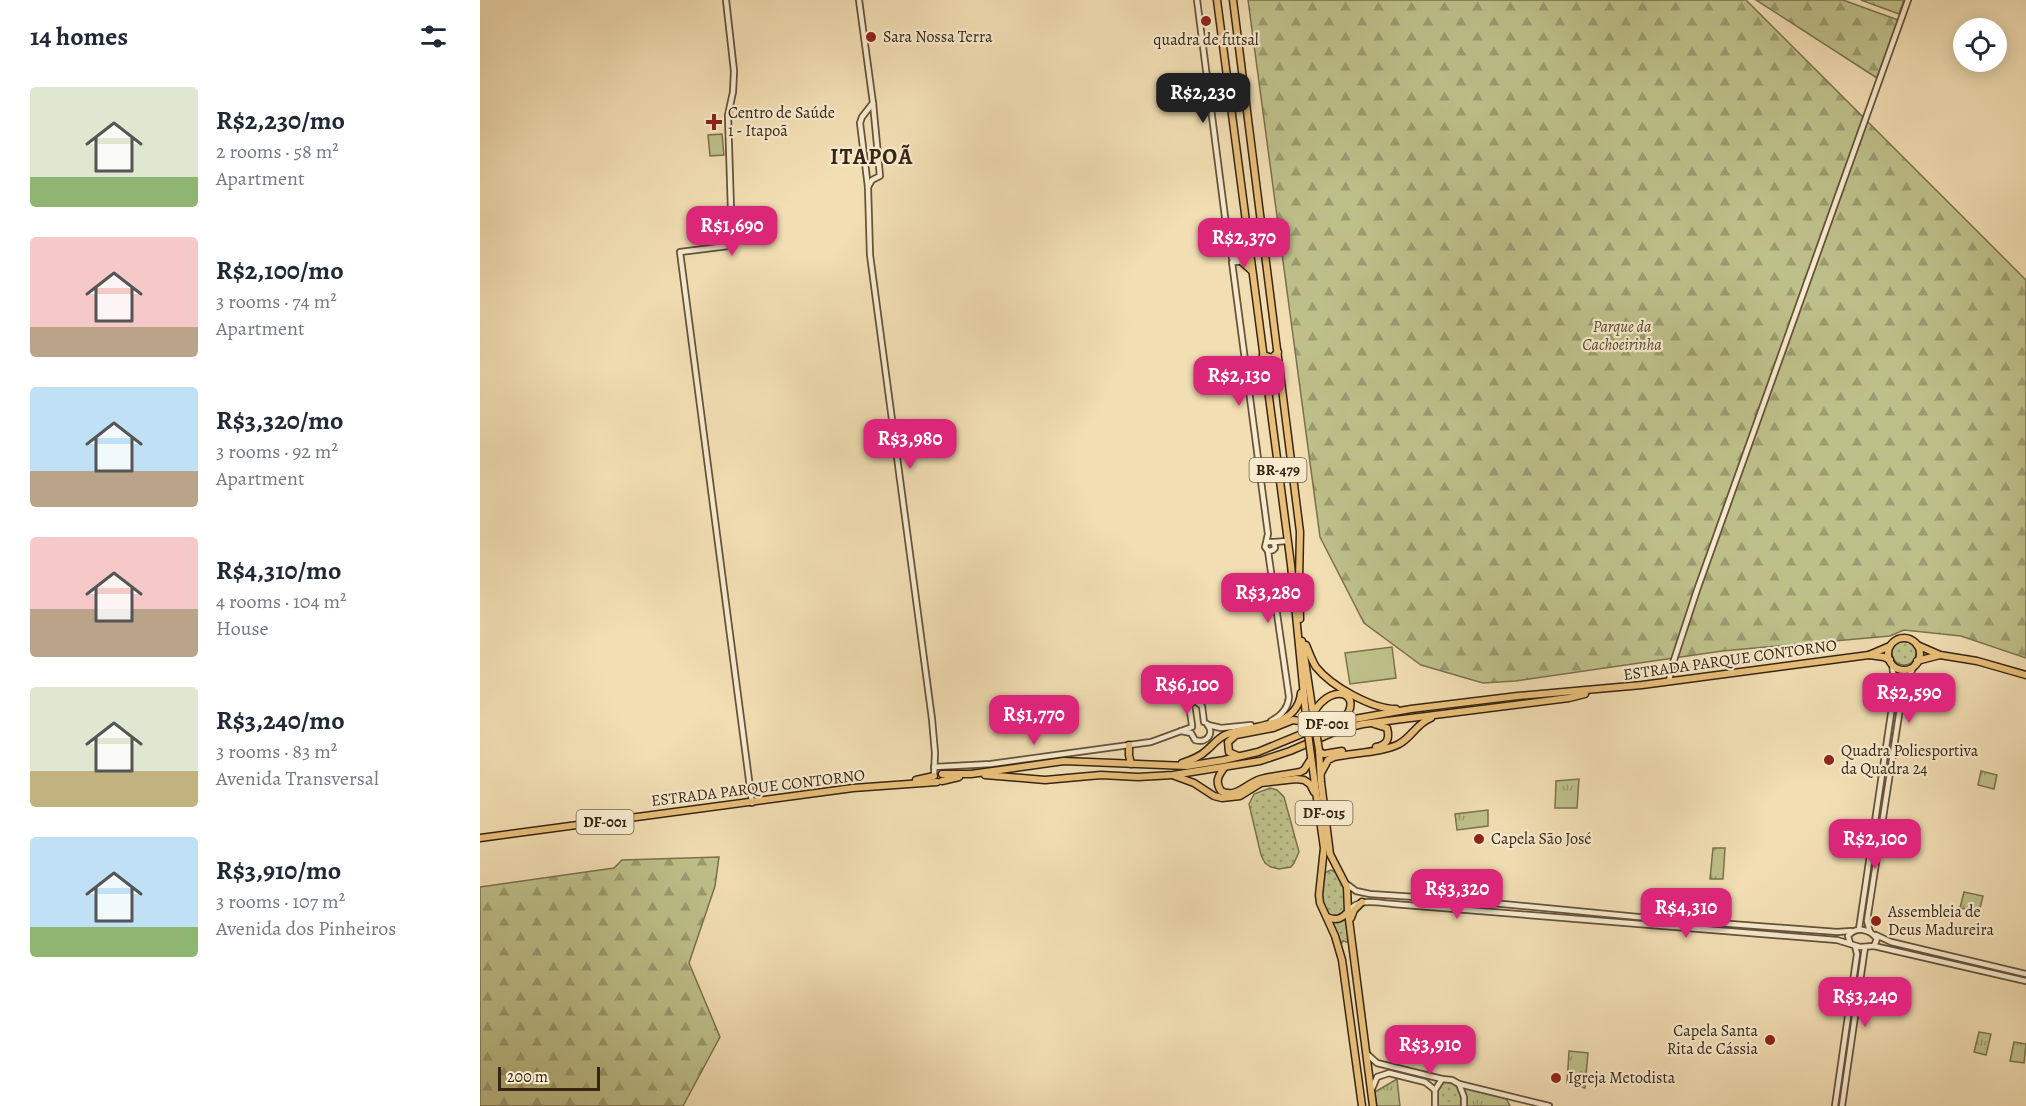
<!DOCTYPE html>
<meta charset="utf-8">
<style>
body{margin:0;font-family:Alegreya,serif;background:#f6f6f7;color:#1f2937;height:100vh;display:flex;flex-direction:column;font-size:22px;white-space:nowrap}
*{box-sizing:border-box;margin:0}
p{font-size:20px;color:#747a83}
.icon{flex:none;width:33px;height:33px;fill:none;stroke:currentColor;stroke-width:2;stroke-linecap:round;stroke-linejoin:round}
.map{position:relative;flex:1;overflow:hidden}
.details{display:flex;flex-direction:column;background:#fff;width:480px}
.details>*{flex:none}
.buttons{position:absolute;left:1473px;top:18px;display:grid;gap:12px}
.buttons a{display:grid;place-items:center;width:54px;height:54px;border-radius:50%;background:#fff;box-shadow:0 3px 15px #0003;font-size:30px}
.scale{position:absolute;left:18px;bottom:15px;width:102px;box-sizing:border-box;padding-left:6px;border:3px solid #362513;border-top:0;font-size:16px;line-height:21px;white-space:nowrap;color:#362513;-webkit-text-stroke:4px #f7eace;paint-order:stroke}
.price{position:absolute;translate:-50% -51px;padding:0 14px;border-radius:12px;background:#db2777;color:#fff;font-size:20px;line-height:39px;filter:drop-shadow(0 2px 3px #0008)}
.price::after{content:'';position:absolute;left:50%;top:36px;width:18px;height:14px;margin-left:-9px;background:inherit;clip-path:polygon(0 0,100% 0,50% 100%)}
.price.current{background:#222;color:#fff}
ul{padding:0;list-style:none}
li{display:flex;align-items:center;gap:18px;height:150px;padding:0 30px}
li span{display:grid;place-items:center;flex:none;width:168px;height:120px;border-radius:6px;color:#555}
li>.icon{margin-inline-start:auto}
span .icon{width:72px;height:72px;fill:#fffc;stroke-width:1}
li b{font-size:26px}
h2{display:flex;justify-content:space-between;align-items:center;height:72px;padding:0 30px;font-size:26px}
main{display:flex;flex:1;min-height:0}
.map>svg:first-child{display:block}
</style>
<main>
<section class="details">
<h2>14 homes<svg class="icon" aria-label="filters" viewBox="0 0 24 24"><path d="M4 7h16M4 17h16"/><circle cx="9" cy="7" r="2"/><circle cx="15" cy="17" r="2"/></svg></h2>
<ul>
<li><span style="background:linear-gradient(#dfe7d0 75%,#8fb573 0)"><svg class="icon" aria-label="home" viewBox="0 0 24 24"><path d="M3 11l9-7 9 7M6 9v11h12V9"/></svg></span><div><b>R$2,230/mo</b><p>2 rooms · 58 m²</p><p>Apartment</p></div></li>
<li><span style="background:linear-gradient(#f6c9c9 75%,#b9a48a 0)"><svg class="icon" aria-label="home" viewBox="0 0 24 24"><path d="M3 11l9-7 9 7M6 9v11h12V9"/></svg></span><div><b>R$2,100/mo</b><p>3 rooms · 74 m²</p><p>Apartment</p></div></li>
<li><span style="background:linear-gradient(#bfe0f5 70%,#b9a48a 0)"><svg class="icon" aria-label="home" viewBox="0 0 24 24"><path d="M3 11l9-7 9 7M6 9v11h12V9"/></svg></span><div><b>R$3,320/mo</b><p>3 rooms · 92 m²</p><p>Apartment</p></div></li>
<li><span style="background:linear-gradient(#f6c9c9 60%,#b9a48a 0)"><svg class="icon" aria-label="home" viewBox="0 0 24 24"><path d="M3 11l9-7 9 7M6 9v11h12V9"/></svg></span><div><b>R$4,310/mo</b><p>4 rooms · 104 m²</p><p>House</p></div></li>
<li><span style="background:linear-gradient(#dfe7d0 70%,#c2b280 0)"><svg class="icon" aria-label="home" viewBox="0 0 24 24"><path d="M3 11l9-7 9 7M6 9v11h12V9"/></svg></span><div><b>R$3,240/mo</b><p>3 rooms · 83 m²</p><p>Avenida Transversal</p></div></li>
<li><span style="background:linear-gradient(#bfe0f5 75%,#8fb573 0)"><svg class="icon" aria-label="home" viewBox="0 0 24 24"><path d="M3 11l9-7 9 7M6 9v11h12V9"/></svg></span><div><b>R$3,910/mo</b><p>3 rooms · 107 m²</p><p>Avenida dos Pinheiros</p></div></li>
</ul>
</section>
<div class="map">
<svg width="1546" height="1106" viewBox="0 0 1546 1106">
<defs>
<pattern id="grass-dots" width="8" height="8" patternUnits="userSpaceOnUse" patternTransform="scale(1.5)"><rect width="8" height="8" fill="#bec08a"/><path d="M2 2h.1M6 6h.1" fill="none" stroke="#9b9c70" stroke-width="1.8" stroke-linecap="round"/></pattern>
<pattern id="forest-firs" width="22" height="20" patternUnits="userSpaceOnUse" patternTransform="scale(1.5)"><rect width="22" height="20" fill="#bec08a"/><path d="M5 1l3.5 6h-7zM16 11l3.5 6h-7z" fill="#9b9c70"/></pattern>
<pattern id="park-tufts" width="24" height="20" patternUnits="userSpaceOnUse" patternTransform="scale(1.5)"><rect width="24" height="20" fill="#bec08a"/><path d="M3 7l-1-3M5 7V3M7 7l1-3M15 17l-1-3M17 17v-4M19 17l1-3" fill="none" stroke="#9b9c70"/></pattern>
</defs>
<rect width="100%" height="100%" fill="#f2deb3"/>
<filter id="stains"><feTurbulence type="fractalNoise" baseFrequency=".00333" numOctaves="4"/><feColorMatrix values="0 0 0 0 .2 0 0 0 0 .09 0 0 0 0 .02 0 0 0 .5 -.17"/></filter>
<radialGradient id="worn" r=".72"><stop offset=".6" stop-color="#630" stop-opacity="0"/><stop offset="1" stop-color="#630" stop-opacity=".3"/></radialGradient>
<g fill="url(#grass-dots)" stroke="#7a724e" stroke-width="1.5">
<circle cx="1424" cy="653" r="12"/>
<polygon points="790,788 797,790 804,797 819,852 814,863 811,867 799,869 791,867 785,863 781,855 769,804 774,794"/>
<path d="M851,870C868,876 865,897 867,911L859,918L847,915C843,903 833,875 851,870Z"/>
<polygon points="866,915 870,943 863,941 860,946 850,919"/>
<polygon points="963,1081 977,1083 982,1093 982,1106 957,1106 956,1091"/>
</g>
<g fill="url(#forest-firs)" stroke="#7a724e" stroke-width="1.5">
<polygon points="768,0 1266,0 1546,280 1546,658 1481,636 1424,630 1410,636 1242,651 1035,681 1003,683 941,665 884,623 840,537"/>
<polygon points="1276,0 1363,0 1418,20 1397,78"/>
<polygon points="1381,0 1424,0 1419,14"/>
<polygon points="239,857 235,886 209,963 240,1037 203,1106 0,1106 0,887 134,868 142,860"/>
</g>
<g fill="url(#park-tufts)" stroke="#7a724e" stroke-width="1.5">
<polygon points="1501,771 1517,775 1514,789 1498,785"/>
<polygon points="1099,779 1097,808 1075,808 1076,781"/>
<polygon points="1008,810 1008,826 977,830 975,814"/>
<polygon points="1233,848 1245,848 1243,879 1230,879"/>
<polygon points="1484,892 1503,896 1499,912 1480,908"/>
<polygon points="1499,1032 1511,1034 1506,1055 1494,1052"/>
<polygon points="1534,1042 1546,1044 1544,1063 1530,1061"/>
<polygon points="1089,1051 1108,1053 1105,1088 1087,1083"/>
<polygon points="917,1079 920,1106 897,1106 895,1092"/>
<polygon points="983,1087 1025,1096 1030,1106 987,1106 987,1098"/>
</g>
<g fill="#bec08a" stroke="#7a724e" stroke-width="1.5">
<polygon points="242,134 244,155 230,156 228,135"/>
<polygon points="912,647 916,678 870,684 865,653"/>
</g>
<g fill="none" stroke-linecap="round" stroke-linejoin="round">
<g stroke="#65533b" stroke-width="8">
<g id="minor">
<polyline points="246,0 254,71 253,92 248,115 252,242 248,246 200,252 272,803"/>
<polyline points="379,0 393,103 400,176 392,180 388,187"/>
<polyline points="717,0 745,217 752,258"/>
<polyline points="393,103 382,117 380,123 388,187 390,255 452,719 455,753 454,776"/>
<polyline points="755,259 770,256"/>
<polyline points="752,262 788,534 785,547 788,551 793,550 795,548 794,542 787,542"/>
<polyline points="755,262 771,261"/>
<polyline points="794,542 807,541"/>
<path d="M788,551L809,697C808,709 801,716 791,721"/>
<polyline points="1189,681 1192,666 1217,590 1428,0"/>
<polyline points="712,725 709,705 715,701 722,706 724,722"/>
<polyline points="728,725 741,728 771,725"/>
<path d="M701,731L711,733L715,740C727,744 735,733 727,724"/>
<polyline points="454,767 511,764 671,742 712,727"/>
<polyline points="868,885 876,891 890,894 981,900 1158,917 1357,932 1371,931"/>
<path d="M868,912C877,897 898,903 913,904L1357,940L1380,947L1394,946L1397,939C1390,929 1376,926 1368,936L1370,943"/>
<polyline points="1379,929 1415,687 1412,664"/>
<polyline points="1390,932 1387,921 1423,689 1435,664"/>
<polyline points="1396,935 1411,942 1546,974"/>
<polyline points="1394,946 1546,981"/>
<polyline points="887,1054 897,1063 962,1079"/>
<polyline points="979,1084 1069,1106"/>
<polyline points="892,1089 897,1077 909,1073 945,1082 955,1090"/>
<polyline points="955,1106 955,1090 962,1079 972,1080 979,1084 984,1097 984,1106"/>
<polyline points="1355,1106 1377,954 1375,946"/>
<polyline points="1362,1106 1385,947"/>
</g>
</g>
<g stroke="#362513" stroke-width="9">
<g id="major">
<polyline points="737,0 811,565 827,726"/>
<polyline points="753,0 820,532 819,580 820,619"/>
<polyline points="762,257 769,247"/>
<polyline points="762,262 772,271"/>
<polyline points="783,355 792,358 798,352"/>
<circle cx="1424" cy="654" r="16"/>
<polyline points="822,641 834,720"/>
<path d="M826,645C829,652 832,661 836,667C851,686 892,709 916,709"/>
<polyline points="1437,645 1460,655 1497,661 1546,675"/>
<polyline points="1389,655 1410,646"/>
<polyline points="1437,661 1460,655"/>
<path d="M834,712C854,679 886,696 862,721"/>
<path d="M894,724L907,728C910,739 907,745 896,747"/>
<polyline points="649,745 649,755 651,764"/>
<polyline points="839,750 841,782 850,854 867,887 868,912 893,1106"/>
<polyline points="839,752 844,754 862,751"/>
<polyline points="758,756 749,752 748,742 756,735 793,728 813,720 827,722"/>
<polyline points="831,756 844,848 839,895 840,903 855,936 862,960 882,1106"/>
<path d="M702,763C711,760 720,757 727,750C733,745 737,739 745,735C770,724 817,730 821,693"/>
<path d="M744,768C738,776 735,782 741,791C757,799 766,783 781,779C793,776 807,774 820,772L824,770L831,759"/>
<path d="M841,773L848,760L854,757C872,753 905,752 919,744C932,737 937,723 951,718"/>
<polyline points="462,774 491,774 584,761 707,766 744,760 778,752 846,724 931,709 1038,696 1162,685 1389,655 1404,657 1410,660"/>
<polyline points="505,775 565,780 621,775 658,777 693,775 780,761 810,751 861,729 883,724 1089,698 1105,694"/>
<polyline points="695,776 714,783 734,796 742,798 760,796 781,783 816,779 824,780 830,784 834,792"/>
<polyline points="436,780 454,776"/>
<polyline points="462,781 479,777"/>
<polyline points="0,838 373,788 457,782"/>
<path d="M847,917C856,921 861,919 868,912"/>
<polyline points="871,918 874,910 882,902"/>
</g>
</g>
<use href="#minor" stroke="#f7eace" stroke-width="4.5"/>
<use href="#major" stroke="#e9bf7a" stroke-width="6"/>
<g stroke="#362513" stroke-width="9" stroke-linecap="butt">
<g id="major-bridge">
<polyline points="834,720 839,750"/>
<polyline points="827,726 831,756"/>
</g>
</g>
<use href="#major-bridge" stroke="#e9bf7a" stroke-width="6"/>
</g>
<g fill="#8f2418" stroke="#f7eace" stroke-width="2">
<circle cx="726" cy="21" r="6"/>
<circle cx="391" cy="37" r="6"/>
<path d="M231 113h6v6h6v6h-6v6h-6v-6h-6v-6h6z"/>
<circle cx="1349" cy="760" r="6"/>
<circle cx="999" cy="839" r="6"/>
<circle cx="1396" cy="921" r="6"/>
<circle cx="1290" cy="1040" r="6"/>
<circle cx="1076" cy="1078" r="6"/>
</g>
<g text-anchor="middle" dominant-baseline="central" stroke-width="4.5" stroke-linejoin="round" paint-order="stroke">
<g fill="#f7eace" stroke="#70604b" stroke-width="1.5">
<rect x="769.5" y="458" width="57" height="24" rx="4.5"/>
<rect x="818.5" y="712" width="57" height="24" rx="4.5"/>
<rect x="815.5" y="801" width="57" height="24" rx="4.5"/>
<rect x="96.5" y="810" width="57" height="24" rx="4.5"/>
</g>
<g font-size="15" font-weight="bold" fill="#362513">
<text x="798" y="470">BR-479</text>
<text x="847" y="724">DF-001</text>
<text x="844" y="813">DF-015</text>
<text x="125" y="822">DF-001</text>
</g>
<g font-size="16" fill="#362513" stroke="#f7eace" text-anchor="start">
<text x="403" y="37">Sara Nossa Terra</text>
<text x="726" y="40" text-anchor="middle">quadra de futsal</text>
<text x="248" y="113">Centro de Saúde<tspan x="248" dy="18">1 - Itapoã</tspan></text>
<text x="1361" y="751">Quadra Poliesportiva<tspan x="1361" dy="18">da Quadra 24</tspan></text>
<text x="1011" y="839">Capela São José</text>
<text x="1408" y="912">Assembleia de<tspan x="1408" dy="18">Deus Madureira</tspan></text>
<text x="1278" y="1031" text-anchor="end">Capela Santa<tspan x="1278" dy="18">Rita de Cássia</tspan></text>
<text x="1088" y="1078">Igreja Metodista</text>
</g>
<g font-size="16" font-style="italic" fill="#584c31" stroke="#f7eace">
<text x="1142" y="327">Parque da<tspan x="1142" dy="18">Cachoeirinha</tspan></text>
</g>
<g font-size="16" fill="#362513" stroke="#f7eace">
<text transform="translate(1250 660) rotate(-8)">ESTRADA PARQUE CONTORNO</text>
<text transform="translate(278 788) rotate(-7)">ESTRADA PARQUE CONTORNO</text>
</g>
<g font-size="22" font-weight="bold" letter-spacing="1.5" fill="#362513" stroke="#f7eace">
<text x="392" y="157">ITAPOÃ</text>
</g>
</g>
<rect width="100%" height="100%" filter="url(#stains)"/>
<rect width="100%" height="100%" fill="url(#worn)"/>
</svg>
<div class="buttons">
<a><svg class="icon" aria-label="locate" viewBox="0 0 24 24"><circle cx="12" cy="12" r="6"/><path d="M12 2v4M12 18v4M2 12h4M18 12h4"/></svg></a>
</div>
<div class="scale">200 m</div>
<b class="price current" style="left:723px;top:124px">R$2,230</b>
<b class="price" style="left:252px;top:257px">R$1,690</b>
<b class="price" style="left:764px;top:269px">R$2,370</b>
<b class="price" style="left:759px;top:407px">R$2,130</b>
<b class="price" style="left:430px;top:470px">R$3,980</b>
<b class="price" style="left:788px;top:624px">R$3,280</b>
<b class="price" style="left:707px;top:716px">R$6,100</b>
<b class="price" style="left:1429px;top:724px">R$2,590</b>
<b class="price" style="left:554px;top:746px">R$1,770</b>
<b class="price" style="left:1395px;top:870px">R$2,100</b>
<b class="price" style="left:977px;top:920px">R$3,320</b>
<b class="price" style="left:1206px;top:939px">R$4,310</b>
<b class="price" style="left:1385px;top:1028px">R$3,240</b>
<b class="price" style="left:950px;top:1076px">R$3,910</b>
</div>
</main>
